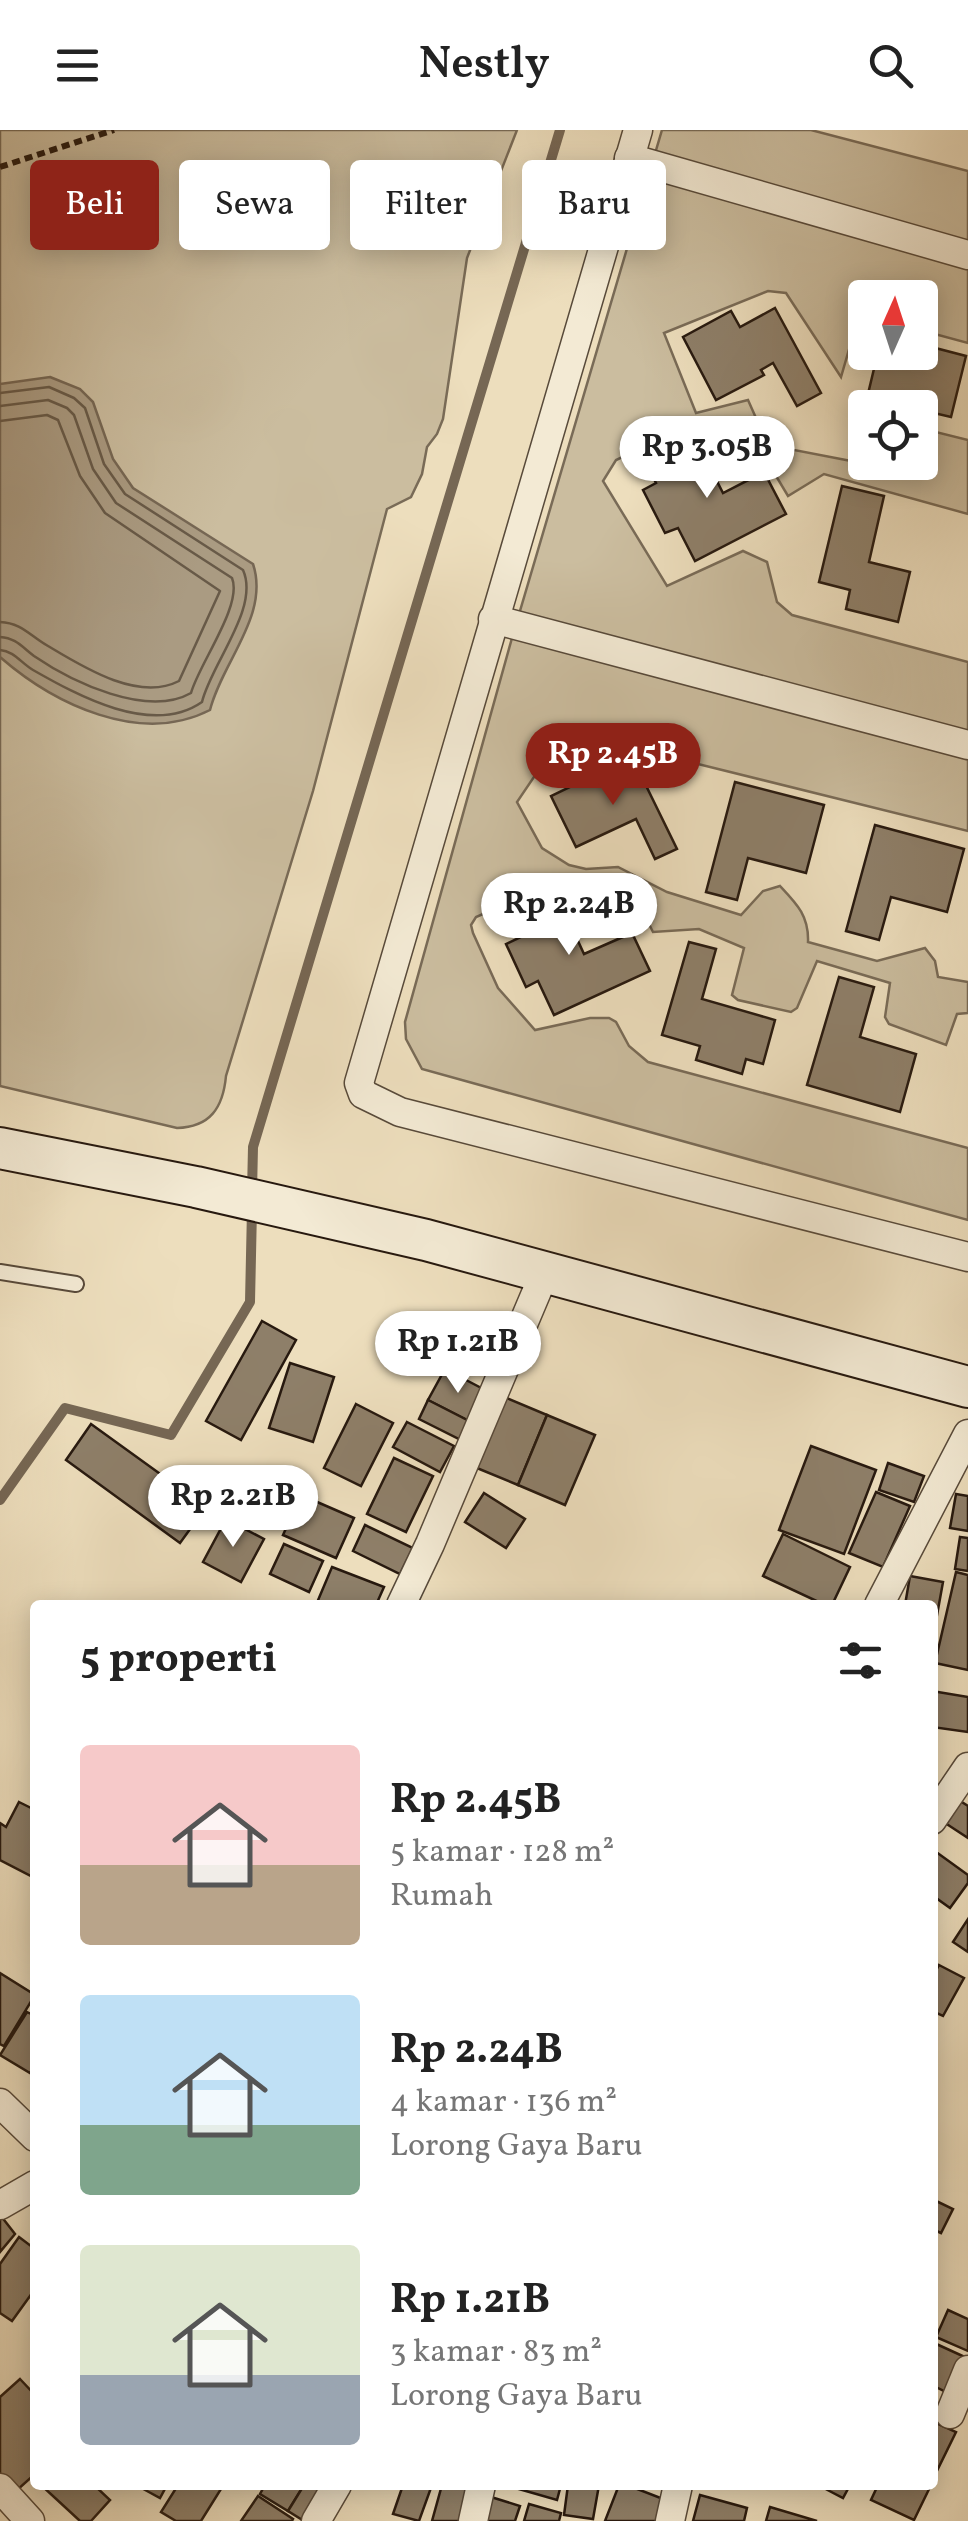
<!DOCTYPE html>
<html lang="id">
<meta charset="utf-8">
<style>
body{margin:0;font-family:Vollkorn,serif;background:#f6f6f6;color:#222;height:100vh;display:flex;flex-direction:column;font-size:38px;white-space:nowrap}
*{box-sizing:border-box;margin:0}
p{font-size:32px;color:#767676}
.icon{flex:none;width:55px;height:55px;fill:none;stroke:currentColor;stroke-width:2;stroke-linecap:round;stroke-linejoin:round}
.map{position:relative;flex:1;overflow:hidden}
.drawer{position:absolute;left:30px;top:1470px;width:908px;height:890px;display:flex;flex-direction:column;background:#fff;border-radius:10px;box-shadow:0 5px 25px #0003}
.drawer>*{flex:none}
.guide{position:absolute;left:30px;top:30px;width:910px;height:90px;display:flex;gap:20px}
.needle{width:65px;rotate:3deg}
.buttons{position:absolute;left:848px;top:150px;display:grid;gap:20px}
.buttons a{display:grid;place-items:center;width:90px;height:90px;border-radius:10px;background:#fff;box-shadow:0 5px 25px #0003;font-size:50px}
.price{position:absolute;translate:-50% -85px;padding:0 22px;border-radius:35px;background:#fff;color:#222;font-size:32px;line-height:65px;filter:drop-shadow(0 2px 5px #0008)}
.price::after{content:'';position:absolute;left:50%;top:60px;width:30px;height:22px;margin-left:-15px;background:inherit;clip-path:polygon(0 0,100% 0,50% 100%)}
.price.active{background:#8f2418;color:#fff}
ul{padding:0;list-style:none}
li{display:flex;align-items:center;gap:30px;height:250px;padding:0 50px}
li span{display:grid;place-items:center;flex:none;width:280px;height:200px;border-radius:10px;color:#555}
li>.icon{margin-inline-start:auto}
span .icon{width:120px;height:120px;fill:#fffc;stroke-width:1}
li b{font-size:42px}
h2{display:flex;justify-content:space-between;align-items:center;height:120px;padding:0 50px;font-size:42px}
.tag{padding:0 35px;border-radius:10px;background:#fff;box-shadow:0 5px 25px #0003;font-size:35px;line-height:90px}
.tag.active{background:#8f2418;color:#fff}
header{display:flex;justify-content:space-between;align-items:center;height:130px;padding:0 50px;background:#fff;font-size:45px;font-weight:600}
.map>svg:first-child{display:block}
</style>
<header><svg class="icon" aria-label="menu" viewBox="0 0 24 24"><path d="M4 6h16M4 12h16M4 18h16"/></svg>Nestly<svg class="icon" aria-label="search" viewBox="0 0 24 24"><circle cx="10" cy="10" r="6"/><path d="M15 15l6 6"/></svg></header>
<div class="map">
<svg width="968" height="2391" viewBox="0 0 968 2391">
<rect width="100%" height="100%" fill="#eddebd"/>
<filter id="stains"><feTurbulence type="fractalNoise" baseFrequency=".002" numOctaves="4"/><feColorMatrix values="0 0 0 0 .2 0 0 0 0 .09 0 0 0 0 .02 0 0 0 .5 -.17"/></filter>
<radialGradient id="worn" r=".72"><stop offset=".6" stop-color="#630" stop-opacity="0"/><stop offset="1" stop-color="#630" stop-opacity=".3"/></radialGradient>
<g fill="#cbbd9f" stroke="#796b57" stroke-width="2.5">
<path d="M0,0H517L467,128L443,289L437,304L427,317L422,344L411,367L387,379L313,661L226,946C223,978 210,997 177,998L0,956Z"/>
<path d="M662,0H811L968,41V213L920,200V168H865V186L859,185L841,247L786,163L768,161L664,203L696,283L748,270L768,315L903,341L906,333L920,332V298L968,310V384L824,344L788,366L766,329L728,344L695,293L616,330L603,351L667,456L743,421L767,432L777,472L792,485L968,532V701L565,601L517,672L542,718L569,735L586,739L618,737L667,762L741,785L763,761L780,756C797,774 809,786 808,812L877,831L925,818L935,831L938,847L968,852V883L957,884L946,915L889,894L885,887L890,853L817,831L797,878L791,882L738,870L732,865L744,818L699,799L653,802L645,786L613,788L586,796L557,752L476,787L471,795L473,803L498,858L535,900L590,888H609L616,892L629,916L648,932L968,1018V1090L422,939L406,909L405,892L512,508Z"/>
</g>
<path fill="#aa9b82" stroke="#766754" stroke-width="2.5" d="M50,247L80,259L93,272L113,329L133,358L253,434C270,485 222,532 210,580C140,616 54,574 0,527V254Z"/>
<g fill="none" stroke-linecap="round" stroke-linejoin="round">
<g stroke="#685a48" stroke-width="2.5">
<path d="M0,263L49,257L74,268L85,278L104,334L125,364L243,440C260,478 211,534 202,572C152,607 77,565 33,540C21,533 14,521 0,520"/>
<path d="M0,276L48,270L67,278L74,285L93,339L116,373L232,448C243,475 199,534 191,563C147,588 72,552 34,526C22,517 16,508 0,507"/>
<path d="M0,291L47,285L58,290L80,346L105,383L220,461L179,551C138,572 83,537 48,516C30,506 22,493 0,492"/>
</g>
<g stroke="#766754" stroke-width="10">
<polyline points="252,1062 253,1017 560,0"/>
<polyline points="0,1370 65,1278 171,1305 250,1172 252,1079"/>
</g>
</g>
<g fill="#8e7f69" stroke="#27190f" stroke-width="2.5">
<polygon points="775,178 821,263 797,276 773,233 761,240 764,245 716,270 683,207 731,181 740,197"/>
<polygon points="920,214 966,226 951,287 904,276 865,278 865,308 858,306 878,222 920,222"/>
<polygon points="695,308 723,363 764,342 786,384 695,431 678,398 665,403 643,360 656,353 645,332"/>
<polygon points="842,356 884,366 869,432 910,442 898,492 846,479 850,460 819,452"/>
<polygon points="632,627 677,719 655,729 636,689 576,717 551,666"/>
<polygon points="735,652 824,675 806,743 748,728 737,770 706,762"/>
<polygon points="875,695 964,719 947,782 891,767 879,810 846,801"/>
<polygon points="557,765 584,824 632,803 650,841 554,885 538,851 526,857 506,814 521,807 511,786"/>
<polygon points="689,812 716,819 702,869 775,890 763,934 746,929 742,944 696,930 700,916 662,905"/>
<polygon points="839,847 874,857 860,907 916,924 900,982 807,955"/>
<polygon points="262,1191 296,1210 241,1310 206,1291"/>
<polygon points="290,1233 334,1247 313,1312 269,1298"/>
<polygon points="445,1239 487,1261 471,1292 428,1270"/>
<polygon points="502,1266 547,1285 518,1355 472,1336"/>
<polygon points="428,1270 471,1292 461,1310 419,1289"/>
<polygon points="356,1274 393,1293 361,1356 324,1338"/>
<polygon points="547,1285 595,1305 565,1375 518,1355"/>
<polygon points="407,1292 454,1316 440,1342 393,1317"/>
<polygon points="91,1294 206,1377 180,1413 66,1330"/>
<polygon points="811,1316 876,1340 844,1424 779,1400"/>
<polygon points="394,1328 433,1346 406,1402 367,1384"/>
<polygon points="888,1333 924,1346 914,1372 879,1360"/>
<polygon points="876,1362 910,1376 883,1437 849,1423"/>
<polygon points="484,1363 525,1389 506,1418 465,1392"/>
<polygon points="956,1364 968,1366 968,1401 950,1398"/>
<polygon points="301,1365 354,1388 336,1428 283,1405"/>
<polygon points="226,1389 264,1409 241,1452 203,1432"/>
<polygon points="365,1395 413,1418 400,1444 353,1421"/>
<polygon points="783,1404 850,1437 832,1475 825,1475 763,1446"/>
<polygon points="960,1407 968,1408 968,1441 955,1439"/>
<polygon points="284,1414 323,1431 309,1462 270,1444"/>
<polygon points="332,1437 384,1457 376,1475 316,1475"/>
<polygon points="956,1442 968,1445 968,1540 935,1533"/>
<polygon points="910,1446 943,1452 932,1513 932,1475 905,1475"/>
<polygon points="932,1561 968,1567 968,1602 932,1597"/>
<polygon points="954,1667 968,1676 968,1708 939,1689"/>
<polygon points="19,1672 35,1680 35,1739 31,1746 0,1730 0,1693 6,1697"/>
<polygon points="932,1719 968,1745 968,1753 950,1778 932,1765"/>
<polygon points="968,1789 968,1822 953,1812"/>
<polygon points="939,1835 964,1848 943,1886 932,1881 932,1847"/>
<polygon points="0,1843 35,1865 4,1916 0,1914"/>
<polygon points="27,1882 35,1886 35,1935 30,1943 0,1925"/>
<polygon points="932,2069 953,2079 941,2103 932,2099"/>
<polygon points="1,2086 15,2104 0,2122 0,2087"/>
<polygon points="19,2107 35,2119 35,2159 12,2191 0,2183 0,2134"/>
<polygon points="948,2180 968,2189 968,2221 936,2207"/>
<polygon points="932,2212 967,2228 950,2264 932,2255"/>
<polygon points="20,2249 35,2265 35,2344 16,2361 0,2343 0,2267"/>
<polygon points="932,2291 956,2302 932,2351"/>
<polygon points="41,2355 94,2355 110,2370 91,2391 80,2391"/>
<polygon points="136,2355 167,2355 160,2368"/>
<polygon points="178,2355 214,2355 221,2359 201,2391 176,2391 161,2382"/>
<polygon points="265,2355 304,2355 288,2381 260,2364"/>
<polygon points="304,2355 323,2355 304,2391 288,2381"/>
<polygon points="403,2355 432,2355 419,2391 393,2384"/>
<polygon points="442,2355 472,2359 463,2391 432,2391"/>
<polygon points="505,2355 561,2355 557,2370"/>
<polygon points="568,2355 599,2355 593,2389 564,2385"/>
<polygon points="619,2355 627,2355 671,2372 664,2391 605,2391"/>
<polygon points="818,2355 850,2355 843,2368"/>
<polygon points="878,2355 931,2355 914,2390 871,2370"/>
<polygon points="700,2365 747,2378 744,2391 693,2391"/>
<polygon points="258,2366 293,2389 292,2391 241,2391"/>
<polygon points="491,2367 520,2376 515,2391 483,2391"/>
<polygon points="529,2374 561,2383 559,2391 524,2391"/>
<polygon points="770,2377 817,2391 766,2391"/>
</g>
<g fill="none" stroke-linecap="round" stroke-linejoin="round">
<g stroke="#584a3a" stroke-width="18">
<polyline id="lane" points="0,1142 76,1154"/>
</g>
<g stroke="#584a3a" stroke-width="31">
<g id="street">
<polyline points="638,0 359,953 363,964 400,982 968,1127"/>
<polyline points="629,28 968,125"/>
<polyline points="493,489 968,615"/>
<polyline points="401,1475 430,1414 545,1142"/>
<polyline points="879,1475 968,1304"/>
<polyline points="932,1690 968,1637"/>
<polyline points="0,1973 35,2007"/>
<polyline points="0,2075 35,2055"/>
<polyline points="950,2284 968,2240"/>
<polyline points="0,2358 30,2391"/>
<polyline points="316,2391 337,2355"/>
<polyline points="473,2391 481,2355"/>
<polyline points="670,2391 678,2355"/>
</g>
</g>
<g stroke="#27190f" stroke-width="44">
<polyline id="secondary" points="0,1018 196,1057 426,1110 968,1257"/>
</g>
<polyline stroke="#27190f" stroke-width="6" stroke-dasharray="8 5" stroke-linecap="butt" points="0,37 114,0"/>
<use href="#lane" stroke="#f3ead4" stroke-width="14"/>
<use href="#street" stroke="#f3ead4" stroke-width="28"/>
<use href="#secondary" stroke="#f3ead4" stroke-width="40"/>
</g>
<rect width="100%" height="100%" filter="url(#stains)"/>
<rect width="100%" height="100%" fill="url(#worn)"/>
</svg>
<div class="buttons">
<a><svg class="needle" viewBox="-14 -14 28 28"><path d="M0-13l5 13h-10z" fill="#e53935"/><path d="M0 13l5-13h-10z" fill="#767676"/></svg></a>
<a><svg class="icon" aria-label="locate" viewBox="0 0 24 24"><circle cx="12" cy="12" r="6"/><path d="M12 2v4M12 18v4M2 12h4M18 12h4"/></svg></a>
</div>
<b class="price" style="left:707px;top:371px">Rp 3.05B</b>
<b class="price active" style="left:613px;top:678px">Rp 2.45B</b>
<b class="price" style="left:569px;top:828px">Rp 2.24B</b>
<b class="price" style="left:458px;top:1266px">Rp 1.21B</b>
<b class="price" style="left:233px;top:1420px">Rp 2.21B</b>
<div class="guide">
<a class="tag active">Beli</a>
<a class="tag">Sewa</a>
<a class="tag">Filter</a>
<a class="tag">Baru</a>
</div>
<section class="drawer">
<h2>5 properti<svg class="icon" aria-label="filters" viewBox="0 0 24 24"><path d="M4 7h16M4 17h16"/><circle cx="9" cy="7" r="2"/><circle cx="15" cy="17" r="2"/></svg></h2>
<ul>
<li><span style="background:linear-gradient(#f6c9c9 60%,#b9a48a 0)"><svg class="icon" aria-label="home" viewBox="0 0 24 24"><path d="M3 11l9-7 9 7M6 9v11h12V9"/></svg></span><div><b>Rp 2.45B</b><p>5 kamar · 128 m²</p><p>Rumah</p></div></li>
<li><span style="background:linear-gradient(#bfe0f5 65%,#7fa58c 0)"><svg class="icon" aria-label="home" viewBox="0 0 24 24"><path d="M3 11l9-7 9 7M6 9v11h12V9"/></svg></span><div><b>Rp 2.24B</b><p>4 kamar · 136 m²</p><p>Lorong Gaya Baru</p></div></li>
<li><span style="background:linear-gradient(#dfe7d0 65%,#9aa5b1 0)"><svg class="icon" aria-label="home" viewBox="0 0 24 24"><path d="M3 11l9-7 9 7M6 9v11h12V9"/></svg></span><div><b>Rp 1.21B</b><p>3 kamar · 83 m²</p><p>Lorong Gaya Baru</p></div></li>
</ul>
</section>
</div>
